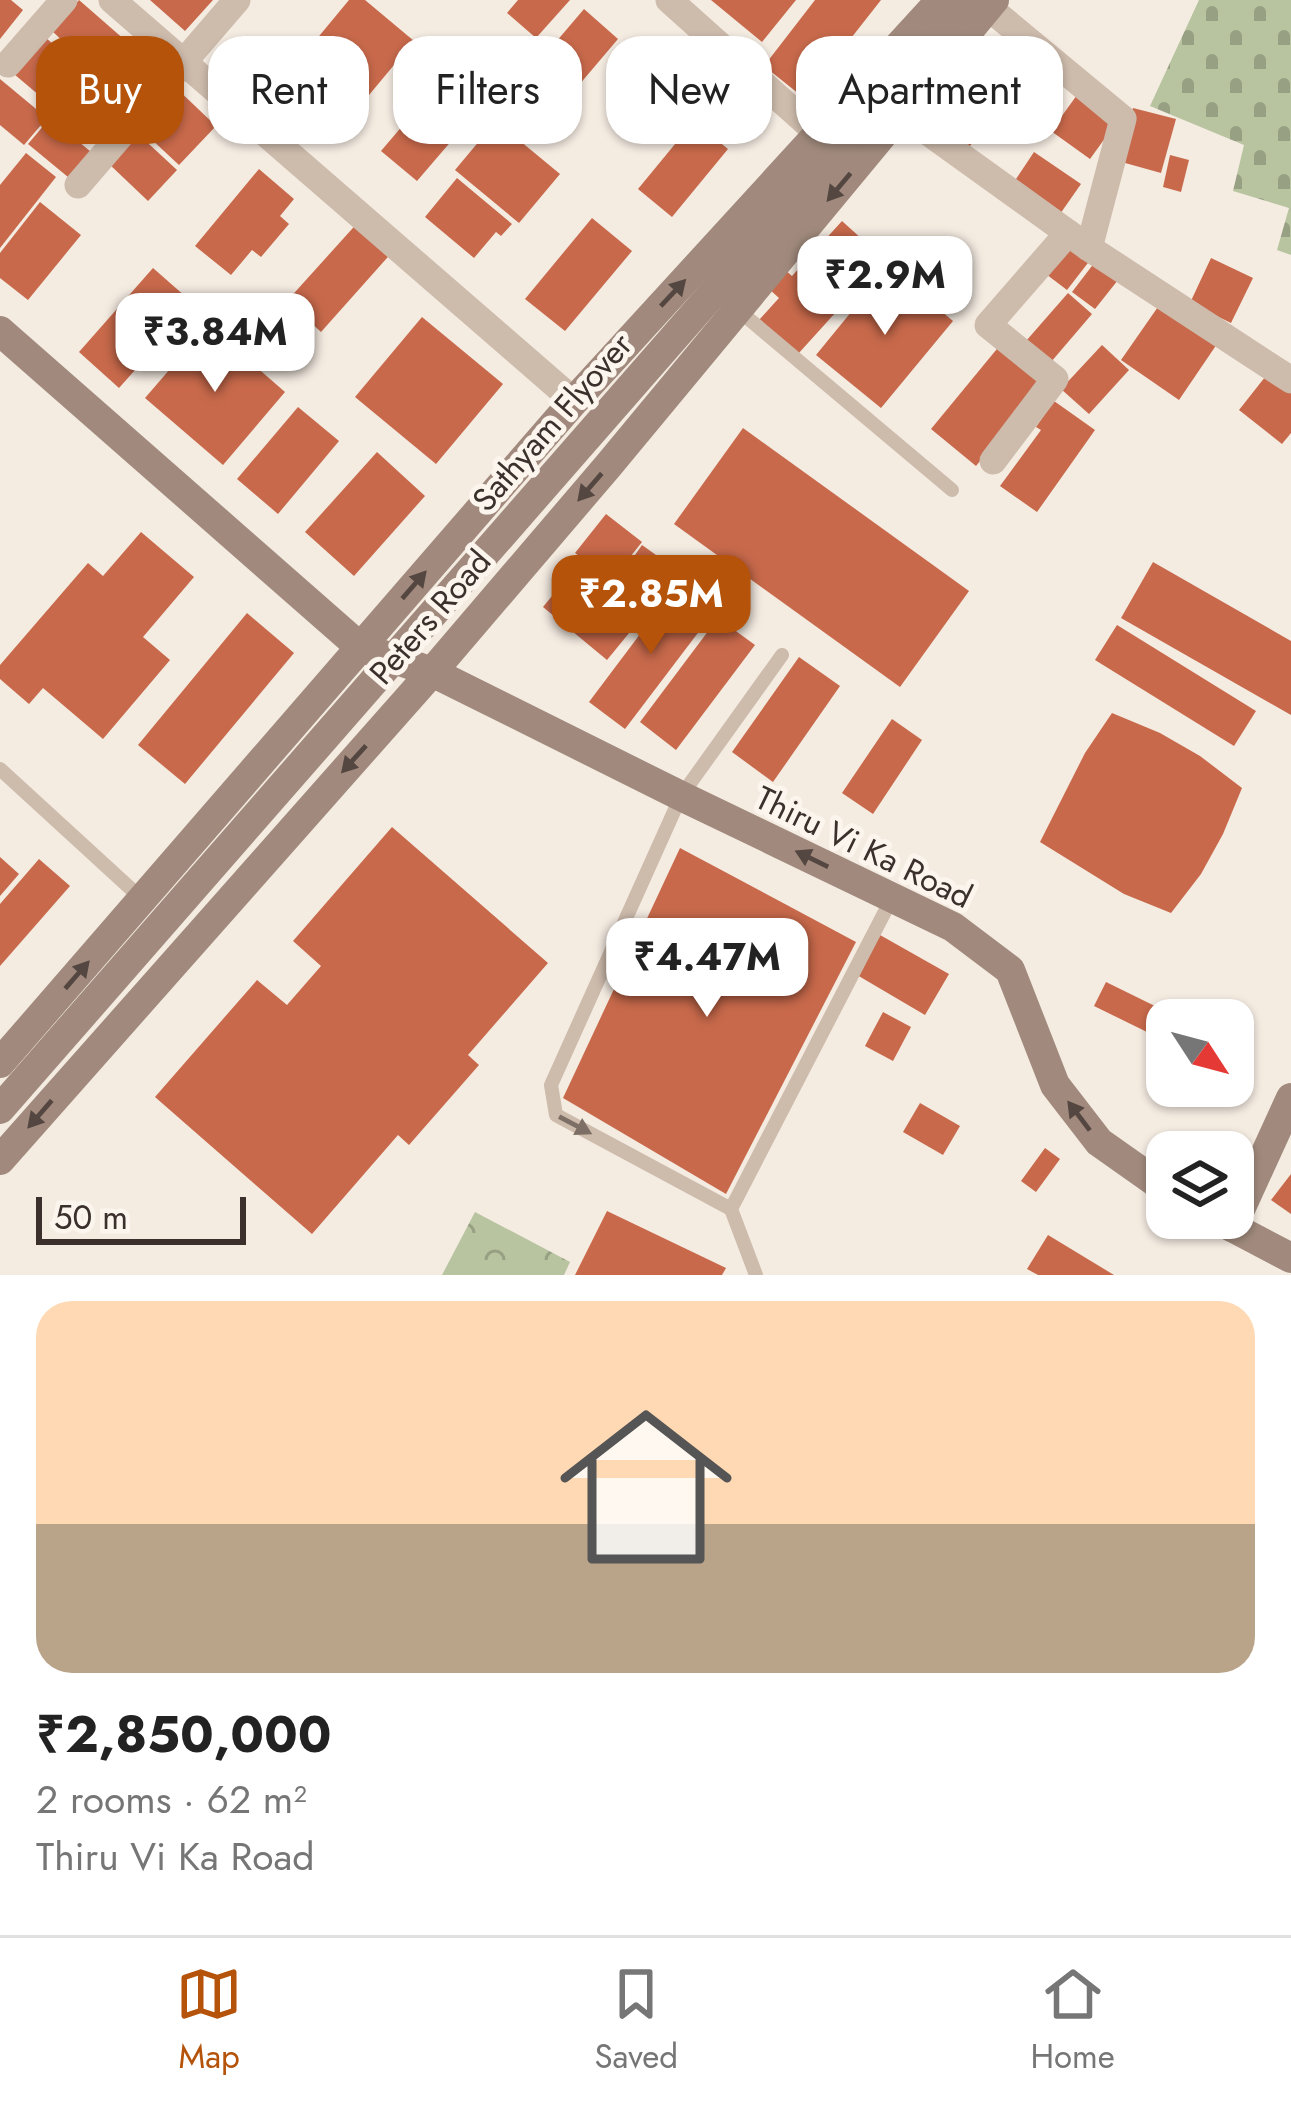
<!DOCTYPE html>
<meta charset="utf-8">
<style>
body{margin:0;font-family:Jost,sans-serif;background:#f2f2f2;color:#222;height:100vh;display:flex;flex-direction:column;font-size:45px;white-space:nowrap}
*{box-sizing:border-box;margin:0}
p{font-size:39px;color:#767676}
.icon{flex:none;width:66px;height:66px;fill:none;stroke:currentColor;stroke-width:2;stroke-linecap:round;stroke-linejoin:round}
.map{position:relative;height:1275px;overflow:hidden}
.side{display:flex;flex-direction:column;background:#fff;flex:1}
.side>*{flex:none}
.guide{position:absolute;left:36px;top:36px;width:1221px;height:108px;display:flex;gap:24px}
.needle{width:78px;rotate:126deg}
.fabs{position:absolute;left:1146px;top:999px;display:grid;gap:24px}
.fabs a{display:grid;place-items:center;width:108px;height:108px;border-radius:24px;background:#fff;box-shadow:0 3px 9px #0004;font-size:60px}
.scale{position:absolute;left:36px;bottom:30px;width:210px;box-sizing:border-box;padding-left:12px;border:6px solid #3b302b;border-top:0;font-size:33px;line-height:42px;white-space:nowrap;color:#3b302b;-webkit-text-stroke:9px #fbf5ee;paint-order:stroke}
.price{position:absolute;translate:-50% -102px;padding:0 27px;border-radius:24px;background:#fff;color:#222;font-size:39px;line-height:78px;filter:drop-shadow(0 3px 6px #0008)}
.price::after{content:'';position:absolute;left:50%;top:72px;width:36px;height:27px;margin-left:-18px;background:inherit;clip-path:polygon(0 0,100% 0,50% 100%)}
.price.selected{background:#b45309;color:#fff}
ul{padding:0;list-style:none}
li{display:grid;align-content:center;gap:24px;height:636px;padding:0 36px}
li span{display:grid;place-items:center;height:372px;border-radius:36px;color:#555}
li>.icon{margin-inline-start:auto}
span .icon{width:216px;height:216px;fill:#fffc;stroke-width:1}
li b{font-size:51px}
.chip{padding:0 42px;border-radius:36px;background:#fff;box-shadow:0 3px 9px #0004;font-size:42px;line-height:108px}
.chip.selected{background:#b45309;color:#fff}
.tabs{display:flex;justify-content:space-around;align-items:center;height:168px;border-top:3px solid #e0e0e0;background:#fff;font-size:33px;color:#767676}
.tabs a{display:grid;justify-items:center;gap:6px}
.tabs .selected{color:#b45309}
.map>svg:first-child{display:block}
</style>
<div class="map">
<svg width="1291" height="1275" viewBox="0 0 1291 1275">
<defs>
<pattern id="forest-crowns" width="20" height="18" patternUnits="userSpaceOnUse" patternTransform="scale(3)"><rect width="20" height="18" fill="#b8c4a0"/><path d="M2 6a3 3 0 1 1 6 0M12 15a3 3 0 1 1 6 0" fill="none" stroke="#97a083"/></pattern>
<pattern id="cemetery-stones" width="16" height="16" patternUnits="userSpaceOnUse" patternTransform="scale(3)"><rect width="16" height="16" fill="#b8c4a0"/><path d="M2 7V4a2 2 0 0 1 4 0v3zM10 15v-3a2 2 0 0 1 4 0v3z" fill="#97a083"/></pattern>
</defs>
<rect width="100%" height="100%" fill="#f4ebe1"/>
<polygon fill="url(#forest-crowns)" points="475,1212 570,1262 564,1275 442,1275"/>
<polygon fill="url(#cemetery-stones)" points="1199,0 1291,0 1291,255 1277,250 1289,208 1233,191 1244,145 1150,106"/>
<g fill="#c8694b">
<polygon points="0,0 11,0 23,10 0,39"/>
<polygon points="79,0 165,75 136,109 52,31"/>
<polygon points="150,0 213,0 185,31"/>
<polygon points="349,0 365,0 414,41 344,125 286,76"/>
<polygon points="518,0 570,0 536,38 507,13"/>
<polygon points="711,0 796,0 762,42"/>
<polygon points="815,0 881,0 804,98 764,66"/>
<polygon points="584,9 618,39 556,112 521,83"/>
<polygon points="45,37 132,114 104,146 56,104 53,107 14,74"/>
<polygon points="964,46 1015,81 968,149 938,128 961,94 940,80"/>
<polygon points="466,51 502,82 417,181 381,151"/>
<polygon points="0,79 47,118 24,145 0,125"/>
<polygon points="172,84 216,126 179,165 135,124"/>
<polygon points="1077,95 1116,123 1090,159 1051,131"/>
<polygon points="1133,108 1176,119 1161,173 1118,161"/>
<polygon points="50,118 96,156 74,182 28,144"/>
<polygon points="496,121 560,174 519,223 455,170"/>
<polygon points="694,121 728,149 672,217 638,189"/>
<polygon points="136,132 177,170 148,201 107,162"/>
<polygon points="1034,152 1081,184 1060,214 1014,182"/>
<polygon points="26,153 56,177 0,248 0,185"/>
<polygon points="1170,155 1189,160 1181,192 1163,187"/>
<polygon points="259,169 294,199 280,216 289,224 261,257 252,250 231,275 195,246"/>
<polygon points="457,178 512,224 501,236 496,232 474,258 425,217"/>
<polygon points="40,202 81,235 28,300 0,278 0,253"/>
<polygon points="592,218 632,251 565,331 525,299"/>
<polygon points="361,219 395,249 321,332 287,301"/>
<polygon points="842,221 884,259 798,354 759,320 779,298 768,288 784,269 792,276"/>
<polygon points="1067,240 1091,259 1067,290 1042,271"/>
<polygon points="1211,258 1253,278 1231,323 1190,303"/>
<polygon points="1095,262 1118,280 1095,309 1072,292"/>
<polygon points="888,267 953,321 881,408 816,355"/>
<polygon points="153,268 194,304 119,388 79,352"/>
<polygon points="1068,293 1092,314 1051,362 1026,341"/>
<polygon points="1160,304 1217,344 1179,400 1121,360"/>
<polygon points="422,317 503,384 436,464 355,397"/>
<polygon points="208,325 285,392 223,465 145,398"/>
<polygon points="1001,344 1046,380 976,466 931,429"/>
<polygon points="1102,345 1129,370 1089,414 1061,389"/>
<polygon points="1269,372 1291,389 1291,433 1282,444 1239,410"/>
<polygon points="1054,401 1095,430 1037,512 1000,486 1041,430 1036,427"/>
<polygon points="298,407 339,441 278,514 237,479"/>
<polygon points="743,428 969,591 900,687 674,524"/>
<polygon points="377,452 425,496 354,576 305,532"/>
<polygon points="606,514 642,542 611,581 575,553"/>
<polygon points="141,532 194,577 143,637 170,660 103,739 43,688 29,704 0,679 0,665 88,563 103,576"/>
<polygon points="642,545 677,570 649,610 614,585"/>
<polygon points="1153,562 1291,641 1291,715 1121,618"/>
<polygon points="570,574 634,627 607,660 543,607"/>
<polygon points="677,585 713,613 625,729 589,702"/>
<polygon points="247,613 294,653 185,784 138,745"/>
<polygon points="718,618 755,645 676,750 640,722"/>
<polygon points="1117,625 1256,711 1234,746 1095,660"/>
<polygon points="799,657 840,686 773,782 732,752"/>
<polygon points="1112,713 1160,733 1200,756 1242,788 1223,834 1201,874 1171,913 1124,894 1040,842 1085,753"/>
<polygon points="892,719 922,740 873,814 842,793"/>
<polygon points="392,827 548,963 468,1055 479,1065 409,1145 398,1135 312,1234 155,1097 257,980 287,1005 321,966 293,941"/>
<polygon points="680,848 856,942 726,1194 563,1098"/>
<polygon points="0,857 19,874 0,896"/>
<polygon points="39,859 70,886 0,966 0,904"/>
<polygon points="880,935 949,974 925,1015 857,975"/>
<polygon points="1106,982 1159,1008 1147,1032 1094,1006"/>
<polygon points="883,1012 911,1027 893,1061 865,1046"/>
<polygon points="920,1103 960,1126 943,1155 903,1132"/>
<polygon points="1045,1148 1060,1159 1036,1192 1021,1181"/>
<polygon points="1291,1174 1291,1214 1271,1200"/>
<polygon points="607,1211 726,1268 722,1275 575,1275"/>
<polygon points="1048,1235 1114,1275 1038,1275 1027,1269"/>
</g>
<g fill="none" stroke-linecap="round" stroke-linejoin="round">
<g stroke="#cdbbac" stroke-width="14">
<polyline points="737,309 952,490"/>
<polyline points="0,769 142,899"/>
<polyline points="731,1209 556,1115 551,1085 681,796 782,655"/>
<polyline points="756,1275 731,1209 892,898"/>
</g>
<g stroke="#cdbbac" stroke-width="27">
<polyline points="112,0 574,401"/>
<polyline points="669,0 819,134"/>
<polyline points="988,7 1123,119 1089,248"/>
<polyline points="8,64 64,0"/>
<polyline points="900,112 1089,248 1291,380"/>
<polyline points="78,185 237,0"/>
<polyline points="993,461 1055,379 988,325 1068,233"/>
</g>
<g stroke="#a18a7d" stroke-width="30">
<polyline points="0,331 360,647 432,672 681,796 953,927 1010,970 1055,1085 1099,1142 1167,1190"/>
<polyline points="0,1063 574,401 941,0"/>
<polyline points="0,1160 432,672 608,466 994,0"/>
<polyline points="1215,1218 1291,1258"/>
<polyline points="1232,1227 1291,1098"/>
</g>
<polyline stroke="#a18a7d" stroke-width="30" points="0,1109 969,0"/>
</g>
<defs><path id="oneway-solid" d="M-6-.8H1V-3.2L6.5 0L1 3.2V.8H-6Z" transform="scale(3)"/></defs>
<g fill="#544640">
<use href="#oneway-solid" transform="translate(839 187) rotate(130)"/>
<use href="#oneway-solid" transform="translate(673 293) rotate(-47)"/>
<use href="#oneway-solid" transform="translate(590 487) rotate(131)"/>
<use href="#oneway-solid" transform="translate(414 585) rotate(-49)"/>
<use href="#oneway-solid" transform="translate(354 759) rotate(132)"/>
<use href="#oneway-solid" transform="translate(812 859) rotate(-154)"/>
<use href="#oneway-solid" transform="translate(77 975) rotate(-49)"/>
<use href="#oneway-solid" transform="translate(40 1114) rotate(131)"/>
<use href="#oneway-solid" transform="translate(1079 1116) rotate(-127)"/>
</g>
<use fill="#7d6f65" href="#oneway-solid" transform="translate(575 1125) rotate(28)"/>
<g text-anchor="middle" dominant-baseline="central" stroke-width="10" stroke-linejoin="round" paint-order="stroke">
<g font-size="33" fill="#3b302b" stroke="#fbf5ee">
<text transform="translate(552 422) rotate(-49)">Sathyam Flyover</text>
<text transform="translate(430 617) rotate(-49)">Peters Road</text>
<text transform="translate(864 847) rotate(26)">Thiru Vi Ka Road</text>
</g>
</g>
</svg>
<div class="fabs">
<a><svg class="needle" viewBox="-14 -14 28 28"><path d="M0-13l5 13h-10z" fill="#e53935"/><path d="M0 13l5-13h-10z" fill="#767676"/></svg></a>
<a><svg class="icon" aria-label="layers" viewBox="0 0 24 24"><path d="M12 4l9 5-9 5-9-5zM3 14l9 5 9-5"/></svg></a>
</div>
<div class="scale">50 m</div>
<b class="price" style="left:885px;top:338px">₹2.9M</b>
<b class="price" style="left:215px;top:395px">₹3.84M</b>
<b class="price selected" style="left:651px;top:657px">₹2.85M</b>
<b class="price" style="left:707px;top:1020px">₹4.47M</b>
<div class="guide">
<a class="chip selected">Buy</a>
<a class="chip">Rent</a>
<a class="chip">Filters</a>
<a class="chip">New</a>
<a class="chip">Apartment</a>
</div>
</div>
<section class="side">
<ul>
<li><span style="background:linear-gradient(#ffd9b3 60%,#b9a48a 0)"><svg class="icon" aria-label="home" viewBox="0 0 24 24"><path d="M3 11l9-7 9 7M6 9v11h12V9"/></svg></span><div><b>₹2,850,000</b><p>2 rooms · 62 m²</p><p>Thiru Vi Ka Road</p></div></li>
</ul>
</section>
<nav class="tabs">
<a class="selected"><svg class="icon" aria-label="map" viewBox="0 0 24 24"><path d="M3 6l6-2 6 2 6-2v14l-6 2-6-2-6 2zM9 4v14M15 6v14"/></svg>Map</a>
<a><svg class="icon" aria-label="saved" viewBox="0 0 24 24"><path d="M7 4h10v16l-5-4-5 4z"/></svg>Saved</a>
<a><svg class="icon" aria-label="home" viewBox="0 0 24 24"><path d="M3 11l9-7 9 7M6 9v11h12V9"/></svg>Home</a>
</nav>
